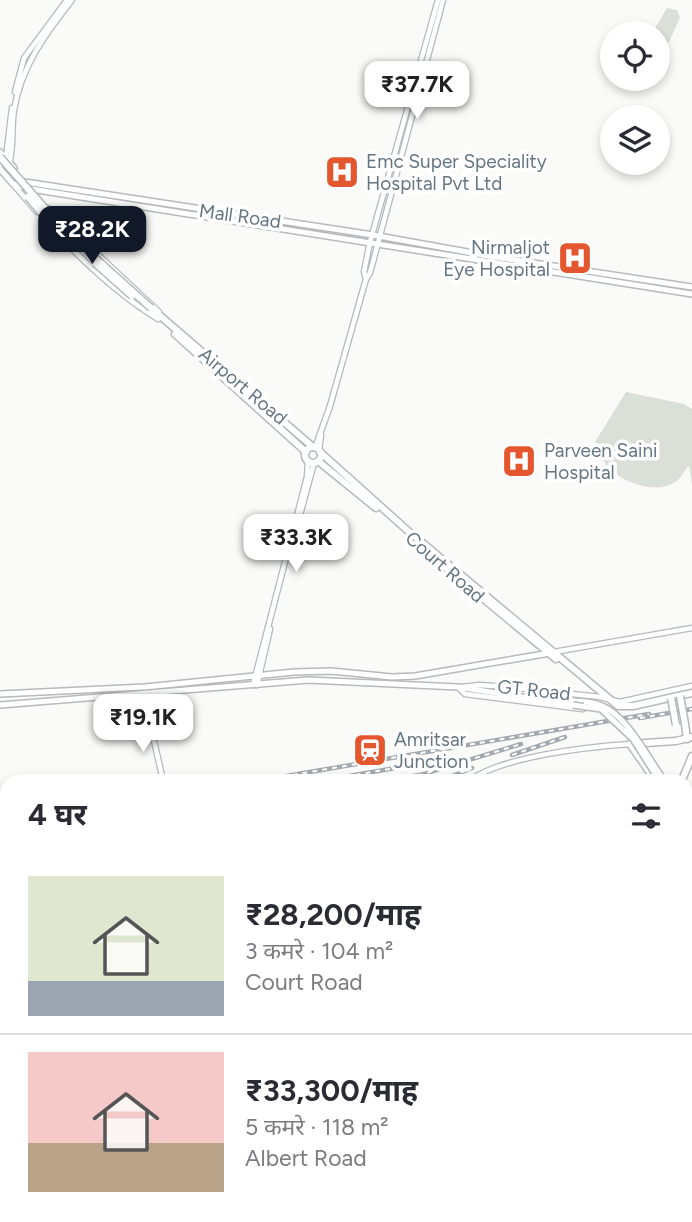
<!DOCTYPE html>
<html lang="hi">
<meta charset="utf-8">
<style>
body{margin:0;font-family:Figtree,"Noto Sans Devanagari",sans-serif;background:#f2f2f3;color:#2b2b33;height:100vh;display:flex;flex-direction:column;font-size:26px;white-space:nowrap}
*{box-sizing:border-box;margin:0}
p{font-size:23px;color:#7c7c81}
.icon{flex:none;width:38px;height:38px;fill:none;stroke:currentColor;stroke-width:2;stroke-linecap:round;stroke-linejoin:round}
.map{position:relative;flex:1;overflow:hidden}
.panel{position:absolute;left:0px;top:774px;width:693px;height:450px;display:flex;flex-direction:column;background:#fff;border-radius:21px 21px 0 0;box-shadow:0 4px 10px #0003}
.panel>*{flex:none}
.tools{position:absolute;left:600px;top:21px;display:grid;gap:14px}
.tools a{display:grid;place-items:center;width:70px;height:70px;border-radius:50%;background:#fff;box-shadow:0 4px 10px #0003;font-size:35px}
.price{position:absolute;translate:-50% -60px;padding:0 16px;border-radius:14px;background:#fff;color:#222;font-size:23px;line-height:46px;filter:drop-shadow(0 2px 4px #0008)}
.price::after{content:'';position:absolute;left:50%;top:42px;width:21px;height:16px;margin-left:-10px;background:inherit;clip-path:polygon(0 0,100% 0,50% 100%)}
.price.current{background:#111827;color:#fff}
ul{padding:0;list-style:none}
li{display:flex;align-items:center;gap:21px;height:175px;padding:0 28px}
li+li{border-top:2px solid #e1e1e2}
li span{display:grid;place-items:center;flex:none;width:196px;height:140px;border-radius:0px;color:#555}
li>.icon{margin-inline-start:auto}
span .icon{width:84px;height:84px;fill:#fffc;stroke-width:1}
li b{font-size:30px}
h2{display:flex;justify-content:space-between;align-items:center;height:84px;padding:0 28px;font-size:30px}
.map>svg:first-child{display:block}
</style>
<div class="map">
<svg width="692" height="1222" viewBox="0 0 692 1222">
<rect width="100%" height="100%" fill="#fafaf8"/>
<g fill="#dadfd7">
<polygon points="667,8 677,10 680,18 669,42 664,45 658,44 658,33 652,33"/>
<path d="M626,392L684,404L692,409V484L689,466C684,470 683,475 679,479C660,497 623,483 608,467C602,461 599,451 595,442Z"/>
<polygon points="0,929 7,929 7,1216 350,1216 352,1222 0,1222"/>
</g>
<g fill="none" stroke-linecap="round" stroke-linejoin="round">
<g stroke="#b3babf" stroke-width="7">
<g id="secondary">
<polyline points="15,92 24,58 67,0"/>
<path d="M9,164C14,148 11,128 14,110C21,67 45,34 72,0"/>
<polyline points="0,165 6,158 12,108"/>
<polyline points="13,184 37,212"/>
<polyline points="48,208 159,312"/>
<path d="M43,218C76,255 116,293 158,319"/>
<polyline points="366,279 364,272 370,242 438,0"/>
<polyline points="315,448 330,406 366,279 370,273 443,0"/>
<polyline points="319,450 321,435"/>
<polyline points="297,526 314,463"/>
<polyline points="554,652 692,628"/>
<polyline points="253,685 307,477 308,460"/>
<polyline points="257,685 270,629"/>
<polyline points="462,687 479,685 508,687 600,697 620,702 692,686"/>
<polyline points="459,688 465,694 583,709"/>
<polyline points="148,694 151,728 163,780"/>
<path d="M470,780C505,756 587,747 630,744"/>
<polyline points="0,925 7,924"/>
<polyline points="686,964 692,977"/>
<polyline points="442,1216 450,1222"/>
</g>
</g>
<g stroke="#b5babe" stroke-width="8">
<g id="primary">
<polyline points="0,152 14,168"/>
<polyline points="0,169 13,184 31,189 692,294"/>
<polyline points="25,182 373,235 495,257 692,287"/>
<polyline points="0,694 145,687 294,672 331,671 392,677 415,676 550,653"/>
<polyline points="537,698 586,702"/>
<polyline points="0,705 308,680 458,687 573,705"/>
<polyline points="686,796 692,796"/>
<polyline points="686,819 692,827"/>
</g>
</g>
<g stroke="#b4b9bd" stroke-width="9">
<g id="highway">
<polyline points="151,308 313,447"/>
<polyline points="175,334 306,452"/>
<circle cx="313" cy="455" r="8"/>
<polyline points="320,452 407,530 618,706 633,706 692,693"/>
<polyline points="318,461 376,508"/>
<polyline points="419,545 556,659"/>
<polyline points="685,724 687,739"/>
<polyline points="655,780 630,744 676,741 692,737"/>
<polyline points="682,780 692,756"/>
<polyline points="686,809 692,820"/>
<polyline points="686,825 692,833"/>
<polyline points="686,860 692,856"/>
<polyline points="686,866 692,862"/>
<polyline points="455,1222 458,1216"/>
</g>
</g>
<use href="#secondary" stroke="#fff" stroke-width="4.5"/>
<use href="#primary" stroke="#fff" stroke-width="5"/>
<use href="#highway" stroke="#fff" stroke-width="6"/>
<g stroke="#a2aab0" stroke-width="4.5">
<g id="rail">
<polyline points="640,718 692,709"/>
<polyline points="512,755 565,737"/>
<polyline points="263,780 649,714"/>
<polyline points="326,780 424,763"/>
<polyline points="388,780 420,775 521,744"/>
<polyline points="442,780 472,768"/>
<polyline points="0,826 7,824"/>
<polyline points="0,850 7,849"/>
</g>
</g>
<use href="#rail" stroke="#fff" stroke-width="2" stroke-dasharray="5" stroke-linecap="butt"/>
<g stroke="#b5babe" stroke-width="8" stroke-linecap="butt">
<g id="primary-bridge">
<path d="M586,702C624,704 644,754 664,780"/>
<polyline points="573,705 601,709 633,739 659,780"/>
</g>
</g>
<g stroke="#b4b9bd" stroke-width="9" stroke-linecap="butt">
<g id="highway-bridge">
<polyline points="0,157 64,230 151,308"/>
<polyline points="28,197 46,218"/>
<polyline points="95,263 132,296"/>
<polyline points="680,696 685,724"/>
<polyline points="671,698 676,725"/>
</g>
</g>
<use href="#primary-bridge" stroke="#fff" stroke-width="5"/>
<use href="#highway-bridge" stroke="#fff" stroke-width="6"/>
</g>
<defs>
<g id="hospital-square" transform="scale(1.75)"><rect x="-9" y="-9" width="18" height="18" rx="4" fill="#e4572e" stroke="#fff"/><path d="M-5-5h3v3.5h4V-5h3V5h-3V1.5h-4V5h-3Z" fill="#fff"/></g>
<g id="station-square" transform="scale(1.75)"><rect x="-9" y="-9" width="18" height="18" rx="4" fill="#e4572e" stroke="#fff"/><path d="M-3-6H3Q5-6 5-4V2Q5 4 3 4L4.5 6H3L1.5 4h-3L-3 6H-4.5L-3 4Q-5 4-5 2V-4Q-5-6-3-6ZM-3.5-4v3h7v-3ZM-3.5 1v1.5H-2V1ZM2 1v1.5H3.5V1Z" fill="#fff"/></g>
</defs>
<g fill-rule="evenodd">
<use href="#hospital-square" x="342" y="172"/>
<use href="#hospital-square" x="575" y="258"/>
<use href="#hospital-square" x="519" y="461"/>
<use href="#station-square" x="370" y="750"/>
</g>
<g text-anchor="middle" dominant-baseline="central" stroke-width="7" stroke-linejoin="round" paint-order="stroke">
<g font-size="19" fill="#657683" stroke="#fff" text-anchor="start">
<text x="366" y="161">Emc Super Speciality<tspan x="366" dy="22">Hospital Pvt Ltd</tspan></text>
<text x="550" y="247" text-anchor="end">Nirmaljot<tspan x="550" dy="22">Eye Hospital</tspan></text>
<text x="544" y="450">Parveen Saini<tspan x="544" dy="22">Hospital</tspan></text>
<text x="394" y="739">Amritsar<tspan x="394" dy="22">Junction</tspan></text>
</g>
<g font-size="19" fill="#657683" stroke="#fff">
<text transform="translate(240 216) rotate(8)">Mall Road</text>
<text transform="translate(243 386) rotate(40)">Airport Road</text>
<text transform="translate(445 567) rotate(41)">Court Road</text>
<text transform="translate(534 690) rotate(6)">GT Road</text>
</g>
</g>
</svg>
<div class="tools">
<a><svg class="icon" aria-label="locate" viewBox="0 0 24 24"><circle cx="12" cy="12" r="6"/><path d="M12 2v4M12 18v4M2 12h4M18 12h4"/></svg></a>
<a><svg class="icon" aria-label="layers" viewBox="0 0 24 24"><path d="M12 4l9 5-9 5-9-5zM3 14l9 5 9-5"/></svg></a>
</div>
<b class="price" style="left:417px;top:121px">₹37.7K</b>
<b class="price current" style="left:92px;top:266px">₹28.2K</b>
<b class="price" style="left:296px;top:574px">₹33.3K</b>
<b class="price" style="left:143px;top:754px">₹19.1K</b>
<section class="panel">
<h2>4 घर<svg class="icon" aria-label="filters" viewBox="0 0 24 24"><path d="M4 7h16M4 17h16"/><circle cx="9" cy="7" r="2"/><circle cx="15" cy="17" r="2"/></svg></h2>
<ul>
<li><span style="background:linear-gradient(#dfe7d0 75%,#9aa5b1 0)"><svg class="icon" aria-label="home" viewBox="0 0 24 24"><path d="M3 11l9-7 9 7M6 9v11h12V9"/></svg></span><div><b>₹28,200/माह</b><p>3 कमरे · 104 m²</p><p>Court Road</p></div></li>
<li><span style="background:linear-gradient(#f6c9c9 65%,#b9a48a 0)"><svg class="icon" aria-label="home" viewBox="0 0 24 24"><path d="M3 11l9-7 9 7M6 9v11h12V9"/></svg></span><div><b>₹33,300/माह</b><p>5 कमरे · 118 m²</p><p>Albert Road</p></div></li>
</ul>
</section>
</div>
